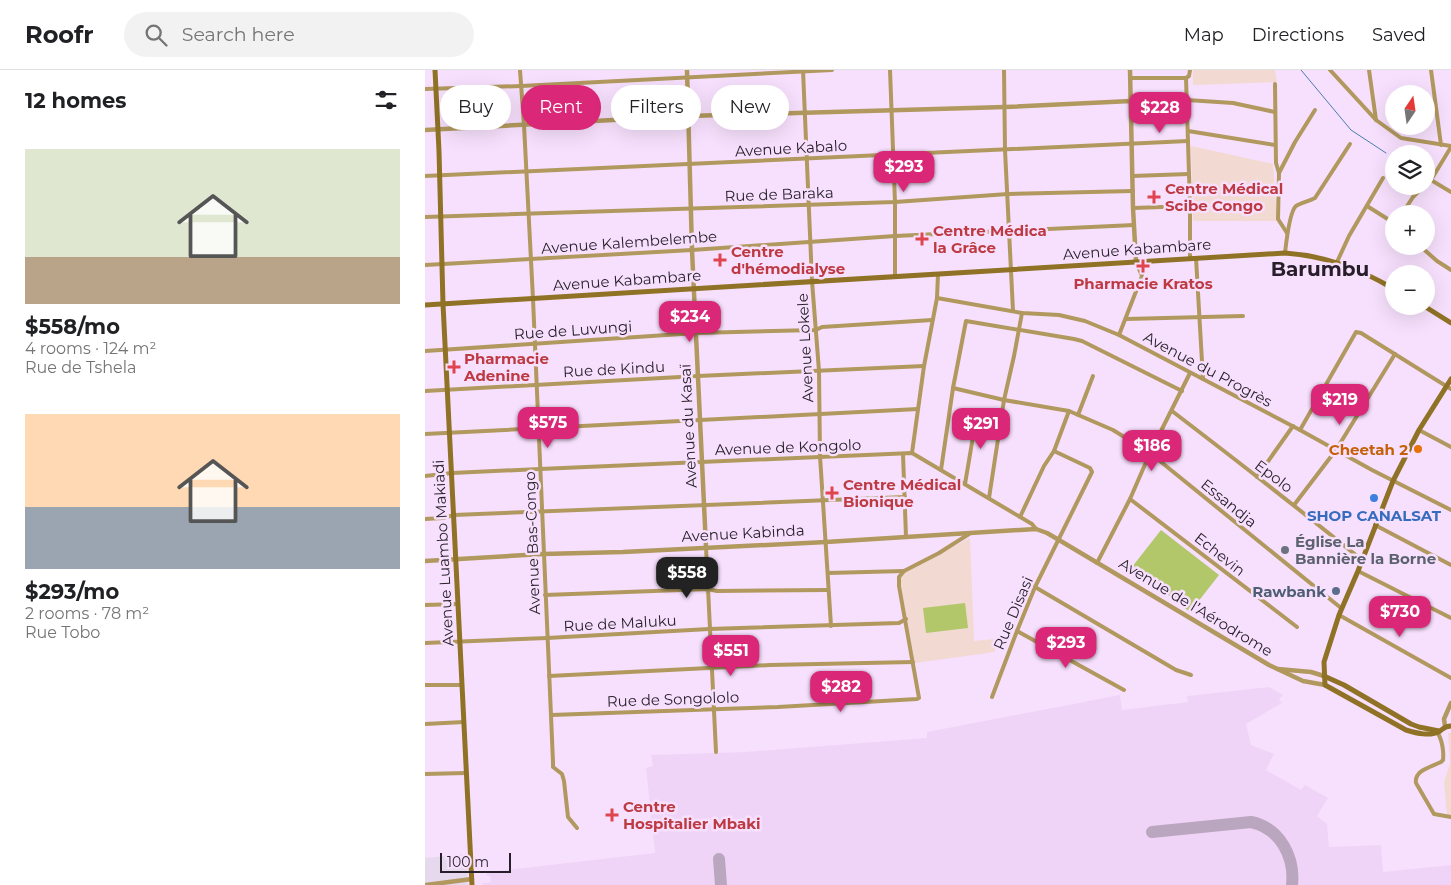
<!DOCTYPE html>
<meta charset="utf-8">
<style>
body{margin:0;font-family:Montserrat,sans-serif;background:#f2f2f2;color:#202124;height:100vh;display:flex;flex-direction:column;font-size:19px;white-space:nowrap}
*{box-sizing:border-box;margin:0}
p{font-size:16px;color:#757577}
.icon{flex:none;width:28px;height:28px;fill:none;stroke:currentColor;stroke-width:2;stroke-linecap:round;stroke-linejoin:round}
.map{position:relative;flex:1;overflow:hidden}
.details{display:flex;flex-direction:column;background:#fff;width:425px}
.details>*{flex:none}
.hud{position:absolute;left:15px;top:15px;width:475px;height:45px;display:flex;gap:10px}
.needle{width:32px;rotate:13deg}
.fabs{position:absolute;left:960px;top:15px;display:grid;gap:10px}
.fabs a{display:grid;place-items:center;width:50px;height:50px;border-radius:50%;background:#fff;box-shadow:0 5px 20px #0002;font-size:25px}
.scale{position:absolute;left:15px;bottom:12px;width:71px;box-sizing:border-box;padding-left:5px;border:2px solid #271e29;border-top:0;font-size:14px;line-height:18px;white-space:nowrap;color:#271e29;-webkit-text-stroke:4px #f7e0fd;paint-order:stroke}
.price{position:absolute;translate:-50% -42px;padding:0 11px;border-radius:10px;background:#db2777;color:#fff;font-size:16px;line-height:32px;filter:drop-shadow(0 1px 2px #0008)}
.price::after{content:'';position:absolute;left:50%;top:30px;width:15px;height:11px;margin-left:-8px;background:inherit;clip-path:polygon(0 0,100% 0,50% 100%)}
.price.on{background:#222;color:#fff}
ul{padding:0;list-style:none}
li{display:grid;align-content:center;gap:10px;height:265px;padding:0 25px}
li span{display:grid;place-items:center;height:155px;border-radius:0px;color:#555}
li>.icon{margin-inline-start:auto}
span .icon{width:90px;height:90px;fill:#fffc;stroke-width:1}
li b{font-size:21px}
h2{display:flex;justify-content:space-between;align-items:center;height:60px;padding:0 25px;font-size:21px}
.pill{padding:0 18px;border-radius:22px;background:#fff;box-shadow:0 5px 20px #0002;font-size:18px;line-height:45px}
.pill.on{background:#db2777;color:#fff}
header{display:flex;align-items:center;gap:30px;box-sizing:border-box;height:70px;padding:0 25px;background:#fff;border-bottom:1px solid #e0e0e0}
header strong{font-size:24px}
nav{display:flex;gap:28px;margin-inline-start:auto;font-size:18px}
.search{width:350px;height:45px;background:#f2f2f2;display:flex;align-items:center;gap:12px;box-sizing:border-box;padding:0 18px;border-radius:28px;color:#757577;font-size:19px}
main{display:flex;flex:1;min-height:0}
.map>svg:first-child{display:block}
</style>
<header>
<strong>Roofr</strong>
<div class="search"><svg class="icon" aria-label="search" viewBox="0 0 24 24"><circle cx="10" cy="10" r="6"/><path d="M15 15l6 6"/></svg>Search here</div>
<nav><a>Map</a><a>Directions</a><a>Saved</a></nav>
</header>
<main>
<section class="details">
<h2>12 homes<svg class="icon" aria-label="filters" viewBox="0 0 24 24"><path d="M4 7h16M4 17h16"/><circle cx="9" cy="7" r="2"/><circle cx="15" cy="17" r="2"/></svg></h2>
<ul>
<li><span style="background:linear-gradient(#dfe7d0 70%,#b9a48a 0)"><svg class="icon" aria-label="home" viewBox="0 0 24 24"><path d="M3 11l9-7 9 7M6 9v11h12V9"/></svg></span><div><b>$558/mo</b><p>4 rooms · 124 m²</p><p>Rue de Tshela</p></div></li>
<li><span style="background:linear-gradient(#ffd9b3 60%,#9aa5b1 0)"><svg class="icon" aria-label="home" viewBox="0 0 24 24"><path d="M3 11l9-7 9 7M6 9v11h12V9"/></svg></span><div><b>$293/mo</b><p>2 rooms · 78 m²</p><p>Rue Tobo</p></div></li>
</ul>
</section>
<div class="map">
<svg width="1026" height="815" viewBox="0 0 1026 815">
<rect width="100%" height="100%" fill="#f7e0fd"/>
<polygon fill="#e7d9ed" points="42,784 43,815 0,815 0,788"/>
<polygon fill="#f0d4f8" points="844,617 858,625 854,629 857,633 821,654 826,675 849,684 841,700 876,720 880,715 903,728 892,746 902,754 904,777 956,775 958,802 1026,795 1026,815 57,815 57,813 66,812 65,806 62,806 62,802 230,783 221,698 228,696 226,685 320,682 502,668 502,662 695,625 697,640 763,632 762,626"/>
<g fill="#f2d9d1">
<polygon points="768,0 850,0 852,12 768,15"/>
<polygon points="766,76 848,94 852,151 768,151"/>
<polygon points="545,468 549,571 570,569 570,582 490,593 476,515 476,506 478,503"/>
<polygon points="1023,663 1026,663 1026,746 1022,746 1019,712 1025,693"/>
</g>
<g fill="#b1c76a">
<polygon points="736,460 794,505 765,542 707,497"/>
<polygon points="540,533 543,558 501,563 498,538"/>
</g>
<g fill="none" stroke-linecap="round" stroke-linejoin="round">
<polyline stroke="#4b7cae" stroke-width="1" points="876,0 926,60 961,83"/>
<g stroke="#baa7bf" stroke-width="12">
<path d="M727,762L826,752C855,758 870,787 867,815"/>
<polyline points="294,789 296,815"/>
</g>
<g stroke="#b1985e" stroke-width="4">
<polyline points="95,0 99,55 108,229 128,692 128,697 137,704 139,711 143,747 152,758"/>
<polyline points="378,0 387,211 394,301 395,386 406,556"/>
<polyline points="465,0 470,132 470,207"/>
<polyline points="579,0 580,80 588,241"/>
<polyline points="905,0 951,50 976,68 1026,76"/>
<polyline points="944,0 951,50"/>
<polyline points="1006,0 1016,75"/>
<polyline points="706,8 761,8"/>
<polyline points="850,14 851,93 854,103"/>
<polyline points="0,19 96,16 407,0"/>
<polyline points="762,30 808,33 850,42"/>
<polyline points="707,42 762,39"/>
<polyline points="763,61 850,75"/>
<polyline points="0,106 763,71"/>
<polyline points="707,106 764,104"/>
<polyline points="1006,110 1026,122"/>
<polyline points="1001,114 1006,110 1026,77"/>
<polyline points="942,136 969,153"/>
<polyline points="708,138 765,136"/>
<polyline points="977,144 988,127 999,116"/>
<polyline points="0,147 470,132 583,124 708,121"/>
<polyline points="862,163 853,149 854,103 870,72 890,40"/>
<polyline points="995,176 1012,191 1026,200"/>
<path d="M860,183C861,174 865,141 871,136C876,133 884,131 890,128L925,74"/>
<polyline points="765,188 765,136 761,8 764,6 765,0"/>
<polyline points="771,188 778,309"/>
<polyline points="912,192 924,166 958,108"/>
<polyline points="0,195 267,180 470,166 709,155"/>
<polyline points="512,228 597,243 634,245 660,251 694,265 875,360 947,400 1026,440"/>
<polyline points="701,249 818,246"/>
<polyline points="694,265 717,206 711,192"/>
<polyline points="0,281 272,263 391,260 397,257 507,250"/>
<polyline points="528,318 579,330 644,341 688,360 725,383 916,538"/>
<polyline points="0,321 273,306 499,296"/>
<path d="M747,341C811,390 874,439 937,490"/>
<polyline points="653,345 668,306"/>
<polyline points="875,360 931,262 936,263 1026,319"/>
<polyline points="994,360 1026,377"/>
<polyline points="0,364 493,339"/>
<polyline points="487,383 499,296 512,228 513,204"/>
<polyline points="478,384 481,467"/>
<polyline points="516,400 528,318 541,251 649,269 657,271 757,321"/>
<polyline points="0,406 27,403 115,399 487,383 607,454 611,459"/>
<polyline points="832,407 868,356"/>
<polyline points="540,414 552,343"/>
<polyline points="564,428 579,330 589,286 597,243"/>
<polyline points="705,429 872,557"/>
<polyline points="869,435 911,380 970,284"/>
<polyline points="595,447 619,396 629,381 644,341"/>
<polyline points="0,449 18,448 29,445 480,427"/>
<polyline points="950,455 1026,495"/>
<polyline points="281,477 291,682"/>
<polyline points="672,493 705,429 725,383 765,303"/>
<polyline points="933,501 1026,548"/>
<polyline points="403,503 479,501"/>
<polyline points="610,517 751,600 766,605"/>
<polyline points="120,525 283,519 292,521 403,520"/>
<polyline points="0,535 33,534"/>
<polyline points="914,545 1026,608"/>
<polyline points="592,561 699,620"/>
<polyline points="0,573 122,568 284,559 474,553 481,549"/>
<polyline points="124,606 345,595 488,592"/>
<polyline points="0,615 37,615"/>
<polyline points="567,627 592,561 610,517 667,402 665,398 629,381"/>
<polyline points="126,645 353,637 492,629 494,628 474,516 474,507 479,501 514,483 544,464"/>
<polyline points="0,654 39,652"/>
<path d="M1012,662C1017,669 1019,681 1018,690L1016,692C1006,697 989,700 991,713L1009,744L1026,747"/>
<polyline points="0,704 41,703"/>
</g>
<g stroke="#b1985e" stroke-width="4.5">
<polyline points="262,0 267,180 281,477"/>
<polyline points="705,0 708,138 711,192"/>
<polyline points="0,60 264,46 580,37 706,31"/>
<polyline points="0,491 118,484 198,482 401,472 611,459 622,463 634,470 844,595 878,611 900,615"/>
<polyline points="853,599 886,602 899,606"/>
<polyline points="1020,656 1019,649 1026,633"/>
<polyline points="1,815 47,809"/>
</g>
<g stroke="#8f7225" stroke-width="5">
<polyline points="10,0 14,81 18,234 47,815"/>
<path d="M0,235L860,183C901,186 933,198 969,219"/>
<polyline points="999,236 1026,253"/>
<path d="M1026,309L994,360L968,411L933,501L914,545L899,592L900,615L981,660C991,663 1005,667 1015,661C1019,658 1020,656 1026,656"/>
<polyline points="899,606 919,615 986,654 994,657 1014,661"/>
</g>
</g>
<g fill="#e0444e" stroke="#f7e0fd" stroke-width="2">
<path d="M726.5 119.5h5v5h5v5h-5v5h-5v-5h-5v-5h5z"/>
<path d="M494.5 161.5h5v5h5v5h-5v5h-5v-5h-5v-5h5z"/>
<path d="M292.5 182.5h5v5h5v5h-5v5h-5v-5h-5v-5h5z"/>
<path d="M715.5 188.5h5v5h5v5h-5v5h-5v-5h-5v-5h5z"/>
<path d="M26.5 289.5h5v5h5v5h-5v5h-5v-5h-5v-5h5z"/>
<path d="M404.5 415.5h5v5h5v5h-5v5h-5v-5h-5v-5h5z"/>
<path d="M184.5 737.5h5v5h5v5h-5v5h-5v-5h-5v-5h5z"/>
</g>
<circle fill="#e8710a" stroke="#f7e0fd" stroke-width="2" cx="993" cy="379" r="5"/>
<circle fill="#3f7fe0" stroke="#f7e0fd" stroke-width="2" cx="949" cy="428" r="5"/>
<circle fill="#6b7280" stroke="#f7e0fd" stroke-width="2" cx="860" cy="480" r="5"/>
<circle fill="#5c6f8a" stroke="#f7e0fd" stroke-width="2" cx="911" cy="521" r="5"/>
<g text-anchor="middle" dominant-baseline="central" stroke-width="5" stroke-linejoin="round" paint-order="stroke">
<g font-size="15" fill="#271e29" stroke="#f7e0fd">
<text transform="translate(366 78) rotate(-3)">Avenue Kabalo</text>
<text transform="translate(354 124) rotate(-2)">Rue de Baraka</text>
<text transform="translate(204 172) rotate(-4)">Avenue Kalembelembe</text>
<text transform="translate(712 179) rotate(-4)">Avenue Kabambare</text>
<text transform="translate(202 210) rotate(-4)">Avenue Kabambare</text>
<text transform="translate(148 260) rotate(-4)">Rue de Luvungi</text>
<text transform="translate(380 278) rotate(-93)">Avenue Lokele</text>
<text transform="translate(189 299) rotate(-3)">Rue de Kindu</text>
<text transform="translate(783 299) rotate(28)">Avenue du Progrès</text>
<text transform="translate(263 356) rotate(-93)">Avenue du Kasaï</text>
<text transform="translate(363 377) rotate(-2)">Avenue de Kongolo</text>
<text transform="translate(849 406) rotate(37)">Epolo</text>
<text transform="translate(804 433) rotate(39)">Essandja</text>
<text transform="translate(318 463) rotate(-3)">Avenue Kabinda</text>
<text transform="translate(107 473) rotate(-92)">Avenue Bas-Congo</text>
<text transform="translate(18 483) rotate(-93)">Avenue Luambo Makiadi</text>
<text transform="translate(795 484) rotate(38)">Echevin</text>
<text transform="translate(771 537) rotate(31)">Avenue de l’Aérodrome</text>
<text transform="translate(588 543) rotate(-67)">Rue Disasi</text>
<text transform="translate(195 553) rotate(-3)">Rue de Maluku</text>
<text transform="translate(248 629) rotate(-2)">Rue de Songololo</text>
</g>
<g font-size="15" font-weight="bold" fill="#be3a42" stroke="#f7e0fd" text-anchor="start">
<text x="740" y="118">Centre Médical<tspan x="740" dy="17">Scibe Congo</tspan></text>
<text x="508" y="160">Centre Médica<tspan x="508" dy="17">la Grâce</tspan></text>
<text x="306" y="181">Centre<tspan x="306" dy="17">d'hémodialyse</tspan></text>
<text x="718" y="213" text-anchor="middle">Pharmacie Kratos</text>
<text x="39" y="288">Pharmacie<tspan x="39" dy="17">Adenine</tspan></text>
<text x="418" y="414">Centre Médical<tspan x="418" dy="17">Bionique</tspan></text>
<text x="198" y="736">Centre<tspan x="198" dy="17">Hospitalier Mbaki</tspan></text>
</g>
<g font-size="15" font-weight="bold" fill="#c56008" stroke="#f7e0fd" text-anchor="end">
<text x="983" y="379">Cheetah 2</text>
</g>
<g font-size="15" font-weight="bold" fill="#366cbe" stroke="#f7e0fd">
<text x="949" y="445">SHOP CANALSAT</text>
</g>
<g font-size="15" font-weight="bold" fill="#5b616d" stroke="#f7e0fd" text-anchor="start">
<text x="870" y="471">Église La<tspan x="870" dy="17">Bannière la Borne</tspan></text>
</g>
<g font-size="15" font-weight="bold" fill="#4e5e75" stroke="#f7e0fd" text-anchor="end">
<text x="901" y="521">Rawbank</text>
</g>
<g font-size="20" font-weight="bold" fill="#271e29" stroke="#f7e0fd">
<text x="895" y="199">Barumbu</text>
</g>
</g>
</svg>
<div class="fabs">
<a><svg class="needle" viewBox="-14 -14 28 28"><path d="M0-13l5 13h-10z" fill="#e53935"/><path d="M0 13l5-13h-10z" fill="#757577"/></svg></a>
<a><svg class="icon" aria-label="layers" viewBox="0 0 24 24"><path d="M12 4l9 5-9 5-9-5zM3 14l9 5 9-5"/></svg></a>
<a>+</a>
<a>−</a>
</div>
<div class="scale">100 m</div>
<b class="price" style="left:735px;top:64px">$228</b>
<b class="price" style="left:479px;top:123px">$293</b>
<b class="price" style="left:265px;top:273px">$234</b>
<b class="price" style="left:915px;top:356px">$219</b>
<b class="price" style="left:123px;top:379px">$575</b>
<b class="price" style="left:556px;top:380px">$291</b>
<b class="price" style="left:727px;top:402px">$186</b>
<b class="price on" style="left:262px;top:529px">$558</b>
<b class="price" style="left:975px;top:568px">$730</b>
<b class="price" style="left:641px;top:599px">$293</b>
<b class="price" style="left:306px;top:607px">$551</b>
<b class="price" style="left:416px;top:643px">$282</b>
<div class="hud">
<a class="pill">Buy</a>
<a class="pill on">Rent</a>
<a class="pill">Filters</a>
<a class="pill">New</a>
</div>
</div>
</main>
